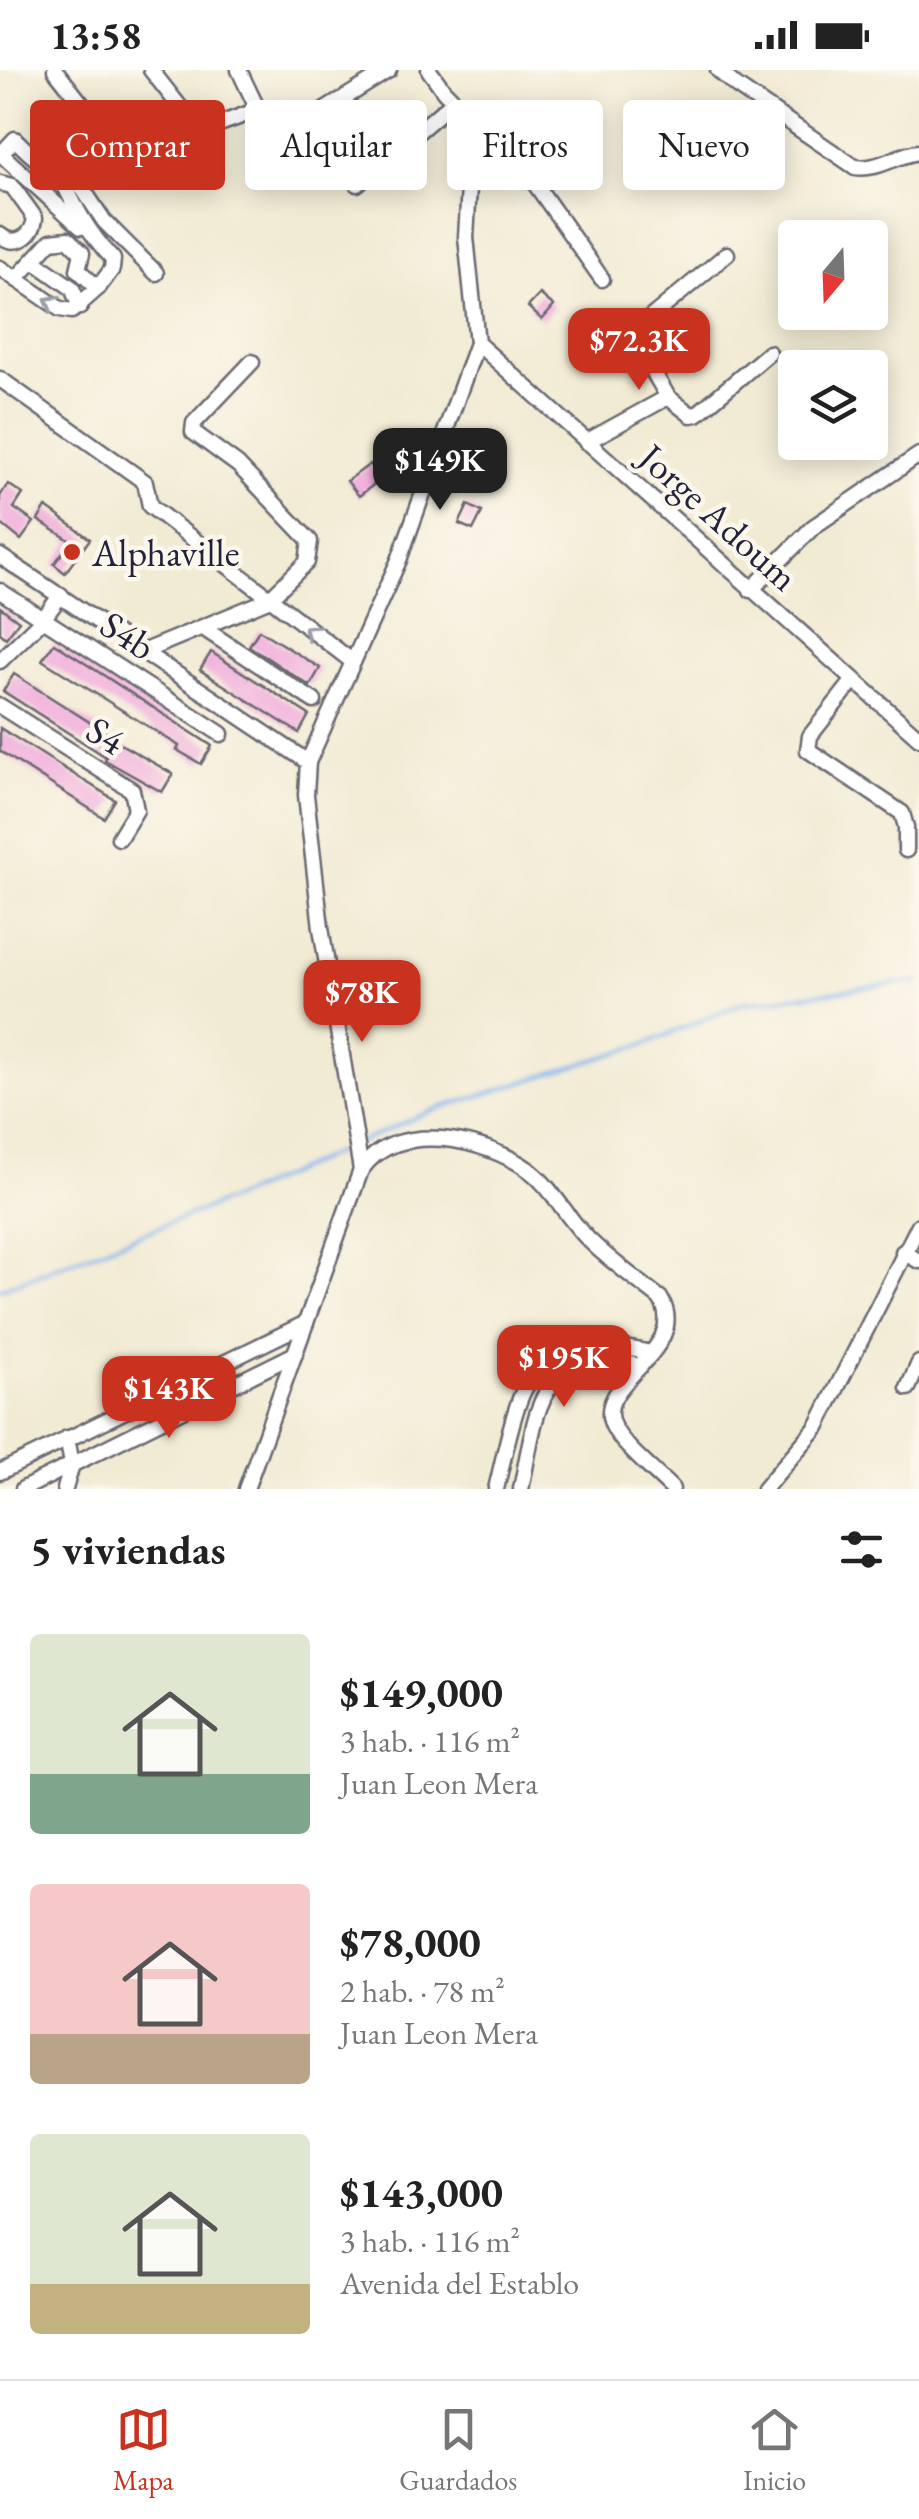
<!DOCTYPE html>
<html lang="es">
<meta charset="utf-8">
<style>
body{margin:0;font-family:"EB Garamond",serif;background:#f2f2f2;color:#222;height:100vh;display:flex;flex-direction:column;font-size:38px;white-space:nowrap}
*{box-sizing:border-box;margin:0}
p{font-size:32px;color:#767676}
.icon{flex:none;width:55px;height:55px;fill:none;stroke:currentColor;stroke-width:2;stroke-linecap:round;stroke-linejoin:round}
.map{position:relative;height:1419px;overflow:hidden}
.side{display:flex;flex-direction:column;background:#fff;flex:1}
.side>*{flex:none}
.top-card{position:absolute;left:30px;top:30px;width:860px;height:90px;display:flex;gap:20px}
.needle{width:65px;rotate:199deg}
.controls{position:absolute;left:778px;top:150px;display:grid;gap:20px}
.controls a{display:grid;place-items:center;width:110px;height:110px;border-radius:10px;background:#fff;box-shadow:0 5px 25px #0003;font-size:50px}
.price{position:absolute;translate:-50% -85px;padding:0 22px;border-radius:20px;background:#c8321e;color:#fff;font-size:32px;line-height:65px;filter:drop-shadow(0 2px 5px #0008)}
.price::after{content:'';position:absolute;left:50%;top:60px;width:30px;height:22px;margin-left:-15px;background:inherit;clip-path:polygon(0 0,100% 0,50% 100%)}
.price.selected{background:#222;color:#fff}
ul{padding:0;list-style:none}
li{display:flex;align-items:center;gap:30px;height:250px;padding:0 30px}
li span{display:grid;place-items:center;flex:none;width:280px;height:200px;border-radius:10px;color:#555}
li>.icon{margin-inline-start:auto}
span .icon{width:120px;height:120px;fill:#fffc;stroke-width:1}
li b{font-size:42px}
h2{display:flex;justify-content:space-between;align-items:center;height:120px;padding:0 30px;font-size:42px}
.tag{padding:0 35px;border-radius:10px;background:#fff;box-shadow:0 5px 25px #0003;font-size:35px;line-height:90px}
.tag.selected{background:#c8321e;color:#fff}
.status{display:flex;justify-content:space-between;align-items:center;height:70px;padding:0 50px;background:#fff;direction:ltr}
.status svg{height:28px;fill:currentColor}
.menu{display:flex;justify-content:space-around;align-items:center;height:140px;border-top:2px solid #e0e0e0;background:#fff;font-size:28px;color:#767676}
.menu a{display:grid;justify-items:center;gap:5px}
.menu .selected{color:#c8321e}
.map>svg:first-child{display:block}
</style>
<div class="status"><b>13:58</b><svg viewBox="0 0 49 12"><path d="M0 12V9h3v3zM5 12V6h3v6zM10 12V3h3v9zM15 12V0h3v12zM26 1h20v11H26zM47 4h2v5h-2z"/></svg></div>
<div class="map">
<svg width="919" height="1419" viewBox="0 0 919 1419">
<rect width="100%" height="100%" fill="#fbf7ec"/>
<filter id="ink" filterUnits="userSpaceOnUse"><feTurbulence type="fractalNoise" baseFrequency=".01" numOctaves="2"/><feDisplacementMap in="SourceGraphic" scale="20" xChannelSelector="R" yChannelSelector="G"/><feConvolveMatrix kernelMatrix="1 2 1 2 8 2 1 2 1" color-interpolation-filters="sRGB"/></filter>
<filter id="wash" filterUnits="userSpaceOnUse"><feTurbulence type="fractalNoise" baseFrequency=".0048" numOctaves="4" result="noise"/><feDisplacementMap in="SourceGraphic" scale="40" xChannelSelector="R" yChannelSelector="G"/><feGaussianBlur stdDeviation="2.25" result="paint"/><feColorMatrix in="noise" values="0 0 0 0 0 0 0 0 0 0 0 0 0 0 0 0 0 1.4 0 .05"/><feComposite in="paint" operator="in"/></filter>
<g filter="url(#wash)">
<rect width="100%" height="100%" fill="#f2ebd4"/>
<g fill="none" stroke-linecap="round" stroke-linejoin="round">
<g stroke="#81b3ed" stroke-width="4">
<polyline points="360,1072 428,1042 648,973 742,933 919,911"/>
<polyline points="0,1219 244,1124 351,1076"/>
</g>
</g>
<g id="blocks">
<g fill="#f0a7da">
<polygon points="540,224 554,236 542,250 528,237"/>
<polygon points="370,394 381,409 359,426 347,411"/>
<polygon points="8,414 23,424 14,438 34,452 21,470 0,453 0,426"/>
<polygon points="468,435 482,442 473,460 459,454"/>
<polygon points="46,437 90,469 65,503 54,494 71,471 38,450"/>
<polygon points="0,537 19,551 6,568 0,563"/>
<polygon points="259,560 320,598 310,616 249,576"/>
<polygon points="54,573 212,676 201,694 177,680 179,676 42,590"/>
<polygon points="211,582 309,645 299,663 200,600"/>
<polygon points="14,604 105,662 103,664 173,704 162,722 105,690 106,687 3,621"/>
<polygon points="0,658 115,730 104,748 0,681"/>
</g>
</g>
</g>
<g filter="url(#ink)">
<use href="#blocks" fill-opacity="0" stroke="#6b6871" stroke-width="2.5"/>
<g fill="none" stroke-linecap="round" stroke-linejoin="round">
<g stroke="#6b6871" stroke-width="19">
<g id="minor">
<polyline points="55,0 104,62 123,76 145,81 258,40 288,51 309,50 389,0"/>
<polyline points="151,0 198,60"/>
<polyline points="239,0 258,40"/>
<path d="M718,0L736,16L855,97C878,101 897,84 919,82"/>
<polyline points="473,50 488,53 498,61 602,209"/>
<polyline points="1,84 81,157"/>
<path d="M0,85L15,69C28,82 38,94 56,97L104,62"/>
<polyline points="65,92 104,151 156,203"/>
<path d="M0,113L12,116L35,148C33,167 15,178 0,165"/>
<polyline points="357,114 454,31"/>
<polyline points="727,184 631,264 668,327 691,345 697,344 769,283"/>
<polyline points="35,192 72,218 80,237"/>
<path d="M0,198L60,239L72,241L98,218L112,199L113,189C87,162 72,132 56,97"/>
<polyline points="16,209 51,171 68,169 82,183 78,200 98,218"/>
<polyline points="477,273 919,668"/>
<polyline points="0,309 145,412 150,436 353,592"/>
<polyline points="586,372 668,327"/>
<polyline points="0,486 308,692"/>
<polyline points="751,520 813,457 919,385"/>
<polyline points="0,521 221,664"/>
<polyline points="203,558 314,631"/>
<polyline points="142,582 268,530 307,492 310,471 238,395 193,362 194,353 252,292"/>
<polyline points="0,591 43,549 61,525"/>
<polyline points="853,611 810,666 808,680 902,743 906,757 906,780"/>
<polyline points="0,636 132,720 136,740 119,768"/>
<path d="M361,1100C396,1048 486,1069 529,1100C553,1118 567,1149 589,1170C610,1191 636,1209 660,1228C693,1281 591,1312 613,1356C623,1377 656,1402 672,1419"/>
<polyline points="903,1182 919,1191"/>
<polyline points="908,1318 919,1293"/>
<polyline points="0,1402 306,1253"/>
<polyline points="23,1419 295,1284"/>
<polyline points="65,1419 72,1394 67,1368"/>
<polyline points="246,1419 361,1100 321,858 306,725 308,692 399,490 477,273 466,167 473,50 444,21 429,0"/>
<path d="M496,1419C521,1317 523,1254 651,1283"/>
<path d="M521,1419C538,1337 536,1278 640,1296"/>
<polyline points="764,1419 817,1357 919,1155"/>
</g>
</g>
<use href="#minor" stroke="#fff" stroke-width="14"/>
</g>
<defs><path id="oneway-chevron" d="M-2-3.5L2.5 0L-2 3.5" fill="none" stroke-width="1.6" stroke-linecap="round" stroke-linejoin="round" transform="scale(2.5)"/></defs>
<g stroke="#9c9ca7">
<use href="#oneway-chevron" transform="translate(51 232) rotate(-150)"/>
<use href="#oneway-chevron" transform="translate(310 561) rotate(-144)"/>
</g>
</g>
<circle fill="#c8321e" stroke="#fbf7ec" stroke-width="4" cx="72" cy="482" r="10"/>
<g text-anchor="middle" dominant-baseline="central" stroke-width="9" stroke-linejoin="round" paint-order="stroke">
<g font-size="38" fill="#22223b" stroke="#fbf7ec">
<text transform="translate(719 447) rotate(42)">Jorge Adoum</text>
<text transform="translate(128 565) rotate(33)">S4b</text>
<text transform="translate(106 665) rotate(32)">S4</text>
</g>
<g font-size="38" fill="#22223b" stroke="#fbf7ec" text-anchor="start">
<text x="92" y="482">Alphaville</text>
</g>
</g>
</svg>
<div class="controls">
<a><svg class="needle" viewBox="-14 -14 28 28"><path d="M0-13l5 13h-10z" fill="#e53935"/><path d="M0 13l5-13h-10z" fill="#767676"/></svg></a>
<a><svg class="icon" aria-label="layers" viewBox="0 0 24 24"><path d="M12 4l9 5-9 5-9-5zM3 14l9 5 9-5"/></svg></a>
</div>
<b class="price" style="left:639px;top:323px">$72.3K</b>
<b class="price selected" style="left:440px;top:443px">$149K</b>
<b class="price" style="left:362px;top:975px">$78K</b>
<b class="price" style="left:564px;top:1340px">$195K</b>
<b class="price" style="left:169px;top:1371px">$143K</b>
<div class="top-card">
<a class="tag selected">Comprar</a>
<a class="tag">Alquilar</a>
<a class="tag">Filtros</a>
<a class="tag">Nuevo</a>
</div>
</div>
<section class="side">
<h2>5 viviendas<svg class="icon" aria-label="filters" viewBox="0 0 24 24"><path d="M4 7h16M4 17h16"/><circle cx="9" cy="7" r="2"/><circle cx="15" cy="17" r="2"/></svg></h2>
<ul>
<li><span style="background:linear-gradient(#dfe7d0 70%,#7fa58c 0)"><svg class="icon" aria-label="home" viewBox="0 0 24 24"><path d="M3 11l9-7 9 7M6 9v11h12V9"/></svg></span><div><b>$149,000</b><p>3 hab. · 116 m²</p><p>Juan Leon Mera</p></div></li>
<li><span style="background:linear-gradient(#f6c9c9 75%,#b9a48a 0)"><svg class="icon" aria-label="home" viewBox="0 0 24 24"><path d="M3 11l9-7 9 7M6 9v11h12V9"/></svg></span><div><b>$78,000</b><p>2 hab. · 78 m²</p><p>Juan Leon Mera</p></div></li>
<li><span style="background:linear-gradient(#dfe7d0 75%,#c2b280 0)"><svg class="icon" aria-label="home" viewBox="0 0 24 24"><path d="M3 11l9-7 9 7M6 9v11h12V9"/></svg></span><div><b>$143,000</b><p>3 hab. · 116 m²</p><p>Avenida del Establo</p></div></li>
</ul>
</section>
<nav class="menu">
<a class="selected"><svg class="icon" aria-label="map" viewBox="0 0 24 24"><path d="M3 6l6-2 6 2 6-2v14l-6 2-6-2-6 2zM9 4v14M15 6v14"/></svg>Mapa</a>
<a><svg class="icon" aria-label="saved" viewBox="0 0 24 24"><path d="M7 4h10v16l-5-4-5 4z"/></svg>Guardados</a>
<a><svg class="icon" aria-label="home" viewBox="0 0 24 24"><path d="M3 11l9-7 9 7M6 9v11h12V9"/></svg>Inicio</a>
</nav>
